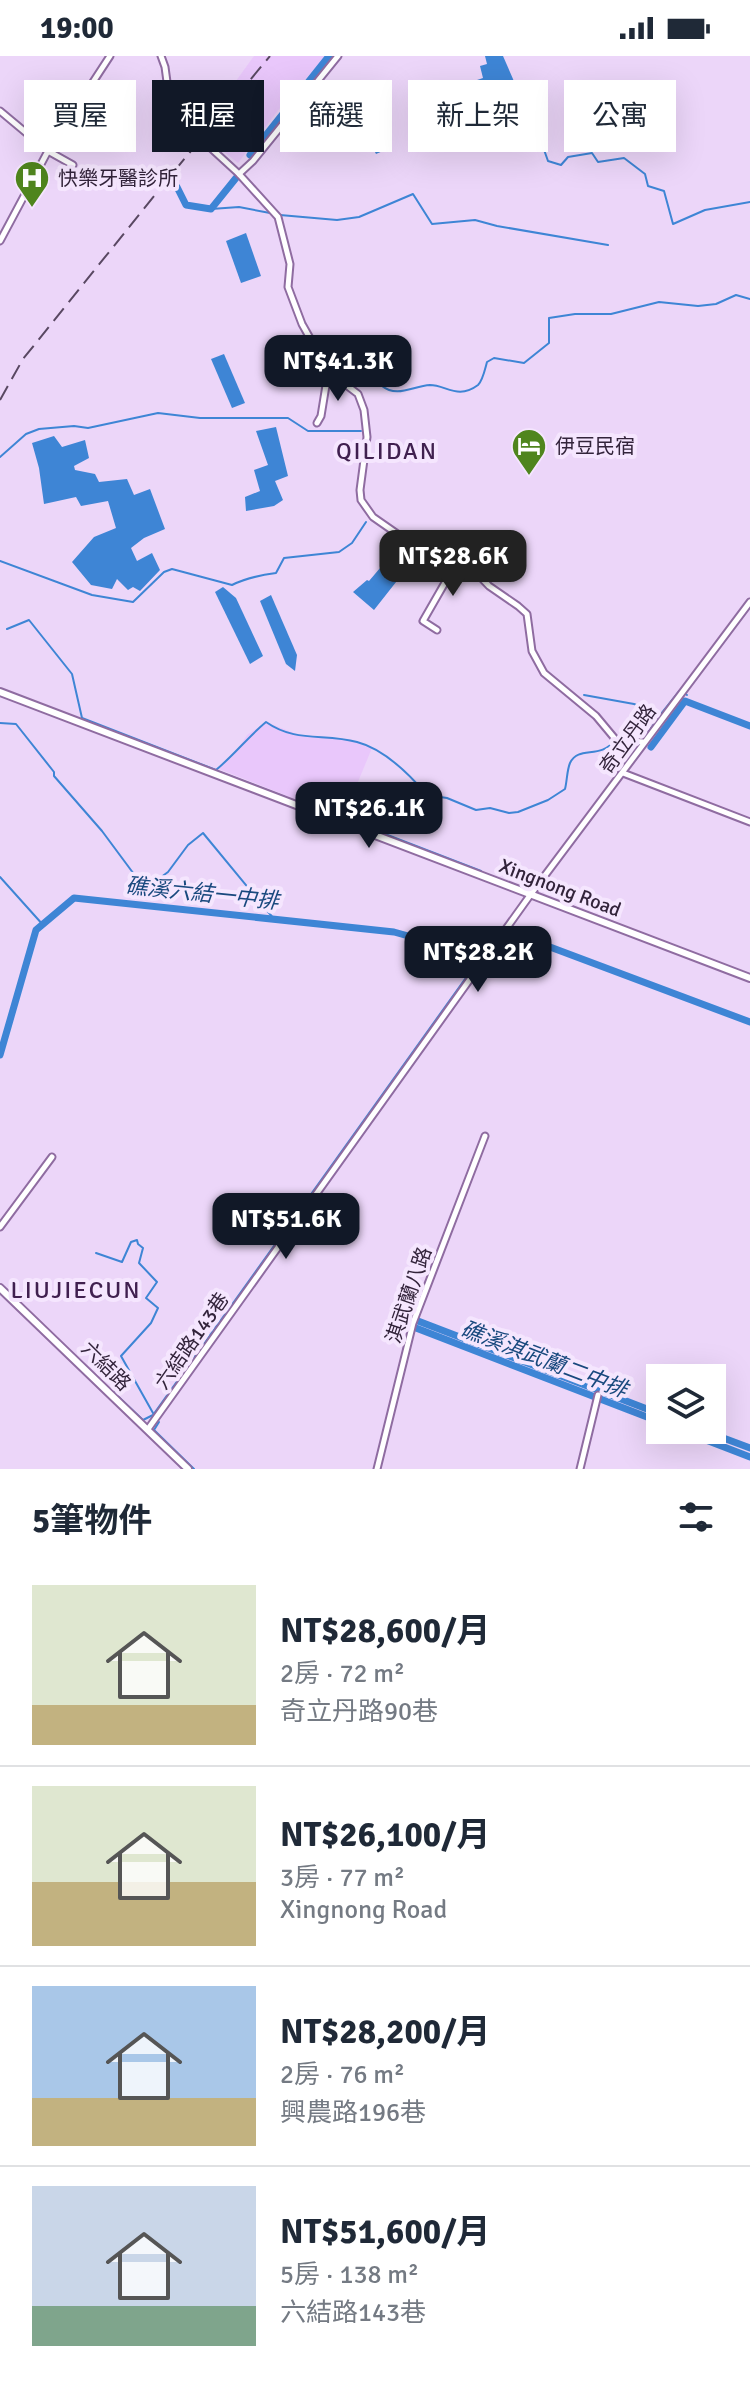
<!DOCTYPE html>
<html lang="zh-TW">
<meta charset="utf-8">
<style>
body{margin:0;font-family:Signika,"Noto Sans TC",sans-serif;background:#f2f2f3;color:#1f2937;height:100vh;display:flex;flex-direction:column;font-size:30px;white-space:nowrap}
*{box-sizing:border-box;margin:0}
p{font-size:26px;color:#747a83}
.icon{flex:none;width:44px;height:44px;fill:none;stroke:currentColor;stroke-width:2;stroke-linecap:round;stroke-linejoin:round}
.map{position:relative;height:1413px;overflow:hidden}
.side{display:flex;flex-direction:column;background:#fff;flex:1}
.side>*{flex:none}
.hud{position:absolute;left:24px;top:24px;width:702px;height:72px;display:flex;gap:16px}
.controls{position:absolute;left:646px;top:1308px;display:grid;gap:16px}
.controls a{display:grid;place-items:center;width:80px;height:80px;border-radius:0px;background:#fff;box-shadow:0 8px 32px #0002;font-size:40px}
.price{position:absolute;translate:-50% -68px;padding:0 18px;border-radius:16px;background:#111827;color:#fff;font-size:26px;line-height:52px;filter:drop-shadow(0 2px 4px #0008)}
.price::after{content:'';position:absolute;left:50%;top:48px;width:24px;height:18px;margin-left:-12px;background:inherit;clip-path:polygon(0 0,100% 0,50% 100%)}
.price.active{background:#222;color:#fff}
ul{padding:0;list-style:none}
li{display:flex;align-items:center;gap:24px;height:200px;padding:0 32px}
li+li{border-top:2px solid #e0e1e3}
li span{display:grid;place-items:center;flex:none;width:224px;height:160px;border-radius:0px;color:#555}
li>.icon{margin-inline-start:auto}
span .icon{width:96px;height:96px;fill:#fffc;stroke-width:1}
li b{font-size:34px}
h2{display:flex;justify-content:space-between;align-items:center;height:96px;padding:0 32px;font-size:34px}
.chip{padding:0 28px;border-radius:0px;background:#fff;box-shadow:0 8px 32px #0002;font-size:28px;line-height:72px}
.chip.active{background:#111827;color:#fff}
.status{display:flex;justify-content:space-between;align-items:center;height:56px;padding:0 40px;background:#fff;direction:ltr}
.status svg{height:22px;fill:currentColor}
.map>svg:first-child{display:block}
</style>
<div class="status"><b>19:00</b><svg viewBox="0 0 49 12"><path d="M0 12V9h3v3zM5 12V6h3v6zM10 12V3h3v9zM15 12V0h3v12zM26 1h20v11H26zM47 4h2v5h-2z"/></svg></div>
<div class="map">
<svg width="750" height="1413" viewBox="0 0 750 1413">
<rect width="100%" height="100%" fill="#ecd6f9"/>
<g fill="#e9c7fb">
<polygon points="254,0 326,0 283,48 238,107 199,76"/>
<polygon points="266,666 299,679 349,684 372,692 343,762 219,713 234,699 247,679"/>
</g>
<g fill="#3e85d5">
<polygon points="485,0 503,0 523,46 498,56 492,42 484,44 477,24 483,22 480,10 487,8"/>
<polygon points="369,57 392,91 376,98 358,64"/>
<polygon points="246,177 261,220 241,227 226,185"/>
<polygon points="224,298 245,347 232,352 211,303"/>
<polygon points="276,371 288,420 275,425 283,444 274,450 246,455 245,441 260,435 254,414 268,409 256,375"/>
<polygon points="54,380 62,391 85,384 89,402 74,410 75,414 95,418 99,426 127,423 134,439 150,433 165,473 144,482 131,492 137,505 152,497 160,514 140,535 133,531 128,534 117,523 112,533 91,529 72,506 94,481 116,472 108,445 81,450 76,441 44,448 39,412 32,387"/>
<polygon points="402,493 415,502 374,554 353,536 367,524 369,525 392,498 396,499"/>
<polygon points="223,531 236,542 263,600 250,608 215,536"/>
<polygon points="271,539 297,599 295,615 286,608 260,545"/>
</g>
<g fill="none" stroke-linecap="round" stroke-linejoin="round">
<g stroke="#3e85d5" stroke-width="2">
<polyline points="531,57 548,105 561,109 568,101 592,97 598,106 624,102 645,118 648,130 664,135 673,168 705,154 750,146"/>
<polyline points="211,153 239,151 270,157"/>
<polyline points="280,159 337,164 359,161 413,138 432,168 475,164 497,170 608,189"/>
<path d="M382,330C397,342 413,330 430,329C446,329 458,344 478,329C483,324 485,313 487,306L494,302L524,307L549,287V262L575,258H611L659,246L698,250L716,248L736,239L750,243"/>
<polyline points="0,401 26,378 39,373 74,370 88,372 158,357 200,362 288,362 308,375 361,375"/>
<path d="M0,505L92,539L133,546L164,516L172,513L232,529C246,522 261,519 276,517L284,502L339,496L352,487L366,466"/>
<path d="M7,573L29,564L72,618L82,662L216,714C234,699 248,681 266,666C296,687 324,677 357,686C384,693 410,719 427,739L447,742L476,754L490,752L509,757L518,756L548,744L565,733C567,725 567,714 570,707C579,689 600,704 615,684"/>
<polyline points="584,639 634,648 660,659 680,634 687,639"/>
<polyline points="0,667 16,668 54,716 54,720 102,775 145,833 168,816 188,789 203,777 274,863"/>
<polyline points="646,679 660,660"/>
<polyline points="621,712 634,695"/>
<polyline points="217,715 285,741"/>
<polyline points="346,763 481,815"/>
<polyline points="0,821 44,870"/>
<polyline points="96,1197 122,1206 131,1186 137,1184 138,1188 143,1192 139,1207 157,1226 146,1242 158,1252 151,1267 121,1300 153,1357"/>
<polyline points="109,1332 143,1364 153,1359 493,884"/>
<polyline points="159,1366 154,1374 194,1413"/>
</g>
<g stroke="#3e85d5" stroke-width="7">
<polyline points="250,99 329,0"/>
<polyline points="177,131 186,149 211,153 236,122"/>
<polyline points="651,691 685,645 750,670"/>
<polyline points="510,876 750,966"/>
<polyline points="0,999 36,874 74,842 394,876 437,888 493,884 500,876"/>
<polyline points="418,1265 660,1358"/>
<polyline points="416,1272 660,1366"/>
<polyline points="680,1374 750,1401"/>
<polyline points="702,1374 750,1392"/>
</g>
<g stroke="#8f6ca1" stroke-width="9">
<g id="minor">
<polyline points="161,0 165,11 170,48 178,62 239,118 278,161 290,208 288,231 302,268 329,316 358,338 364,354 367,381 360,434 361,444 373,461 429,500 454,503 470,510 489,530 518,550 527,558 532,595 544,617 596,660 616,684 643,686"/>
<polyline points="0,55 48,95 73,109"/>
<polyline points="239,118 253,105 338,0"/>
<polyline points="0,185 48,95 110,0"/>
<polyline points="317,367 321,360 328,317"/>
<polyline points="437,574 423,565 458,504"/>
<polyline points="623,717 750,766"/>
<polyline points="0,1171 52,1101"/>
<polyline points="148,1373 531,838 750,546"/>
<polyline points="377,1413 413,1267 485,1080"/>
<polyline points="580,1413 598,1339"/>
</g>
</g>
<g stroke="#8f6ca1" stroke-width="10">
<g id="tertiary">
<polyline points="0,636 750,922"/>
<polyline points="0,1232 188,1413"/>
</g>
</g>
<use href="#minor" stroke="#fff" stroke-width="5"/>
<use href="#tertiary" stroke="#fff" stroke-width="6"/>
<polyline stroke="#594862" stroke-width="2" stroke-dasharray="16 8" stroke-linecap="butt" points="0,344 23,303 171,119 270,0"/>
</g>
<defs>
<g id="hospital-pin" transform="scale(1.8)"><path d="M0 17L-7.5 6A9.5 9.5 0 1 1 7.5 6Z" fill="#4f851d" stroke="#f5e6fe"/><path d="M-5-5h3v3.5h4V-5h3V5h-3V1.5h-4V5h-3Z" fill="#fff"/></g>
<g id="hotel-pin" transform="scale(1.8)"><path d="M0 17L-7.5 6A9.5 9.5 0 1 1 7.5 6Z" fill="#4f851d" stroke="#f5e6fe"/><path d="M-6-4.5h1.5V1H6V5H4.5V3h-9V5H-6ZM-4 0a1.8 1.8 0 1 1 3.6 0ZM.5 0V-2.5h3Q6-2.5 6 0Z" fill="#fff"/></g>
</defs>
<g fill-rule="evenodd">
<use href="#hospital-pin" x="32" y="122"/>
<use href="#hotel-pin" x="529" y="390"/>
</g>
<g text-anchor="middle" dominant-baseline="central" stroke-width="8" stroke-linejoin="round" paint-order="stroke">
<g font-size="20" fill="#33243b" stroke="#f5e6fe" text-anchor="start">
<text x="58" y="122">快樂牙醫診所</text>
<text x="555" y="390">伊豆民宿</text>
</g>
<g font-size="20" fill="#33243b" stroke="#f5e6fe">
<text transform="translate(628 683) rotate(-54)">奇立丹路</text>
<text transform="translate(560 832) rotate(21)">Xingnong Road</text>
<text transform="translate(409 1239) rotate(-71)">淇武蘭八路</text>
<text transform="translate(192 1285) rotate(-55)">六結路143巷</text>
<text transform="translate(106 1310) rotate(45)">六結路</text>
</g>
<g font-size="22" font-style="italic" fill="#19497e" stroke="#f5e6fe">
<text transform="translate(202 837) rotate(6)">礁溪六結一中排</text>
<text transform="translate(544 1303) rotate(21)">礁溪淇武蘭二中排</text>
</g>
<g font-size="24" letter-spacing="2" fill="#40204f" stroke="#f5e6fe">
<text x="387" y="395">QILIDAN</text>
<text x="76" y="1234">LIUJIECUN</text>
</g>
</g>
</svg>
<div class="controls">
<a><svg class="icon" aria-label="layers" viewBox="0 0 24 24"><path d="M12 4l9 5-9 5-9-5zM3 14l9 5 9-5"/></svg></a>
</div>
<b class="price" style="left:338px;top:347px">NT$41.3K</b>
<b class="price active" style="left:453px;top:542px">NT$28.6K</b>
<b class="price" style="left:369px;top:794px">NT$26.1K</b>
<b class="price" style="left:478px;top:938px">NT$28.2K</b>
<b class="price" style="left:286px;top:1205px">NT$51.6K</b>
<div class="hud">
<a class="chip">買屋</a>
<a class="chip active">租屋</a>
<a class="chip">篩選</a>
<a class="chip">新上架</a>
<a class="chip">公寓</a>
</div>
</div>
<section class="side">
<h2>5筆物件<svg class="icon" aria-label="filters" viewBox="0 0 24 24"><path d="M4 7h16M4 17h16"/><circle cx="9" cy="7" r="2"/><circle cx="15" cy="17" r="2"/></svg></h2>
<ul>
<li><span style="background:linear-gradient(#dfe7d0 75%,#c2b280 0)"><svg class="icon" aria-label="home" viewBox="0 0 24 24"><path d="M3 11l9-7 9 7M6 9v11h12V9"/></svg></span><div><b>NT$28,600/月</b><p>2房 · 72 m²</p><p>奇立丹路90巷</p></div></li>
<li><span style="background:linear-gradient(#dfe7d0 60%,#c2b280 0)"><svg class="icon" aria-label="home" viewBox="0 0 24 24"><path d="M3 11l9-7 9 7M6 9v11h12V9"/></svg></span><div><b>NT$26,100/月</b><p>3房 · 77 m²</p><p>Xingnong Road</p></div></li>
<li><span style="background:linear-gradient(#a9c7e8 70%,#c2b280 0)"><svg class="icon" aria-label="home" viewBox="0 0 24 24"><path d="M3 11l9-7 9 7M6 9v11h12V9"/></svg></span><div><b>NT$28,200/月</b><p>2房 · 76 m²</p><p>興農路196巷</p></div></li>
<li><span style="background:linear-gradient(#c9d6e8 75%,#7fa58c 0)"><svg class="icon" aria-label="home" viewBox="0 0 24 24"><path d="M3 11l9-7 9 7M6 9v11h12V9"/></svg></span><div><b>NT$51,600/月</b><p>5房 · 138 m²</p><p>六結路143巷</p></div></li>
</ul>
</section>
